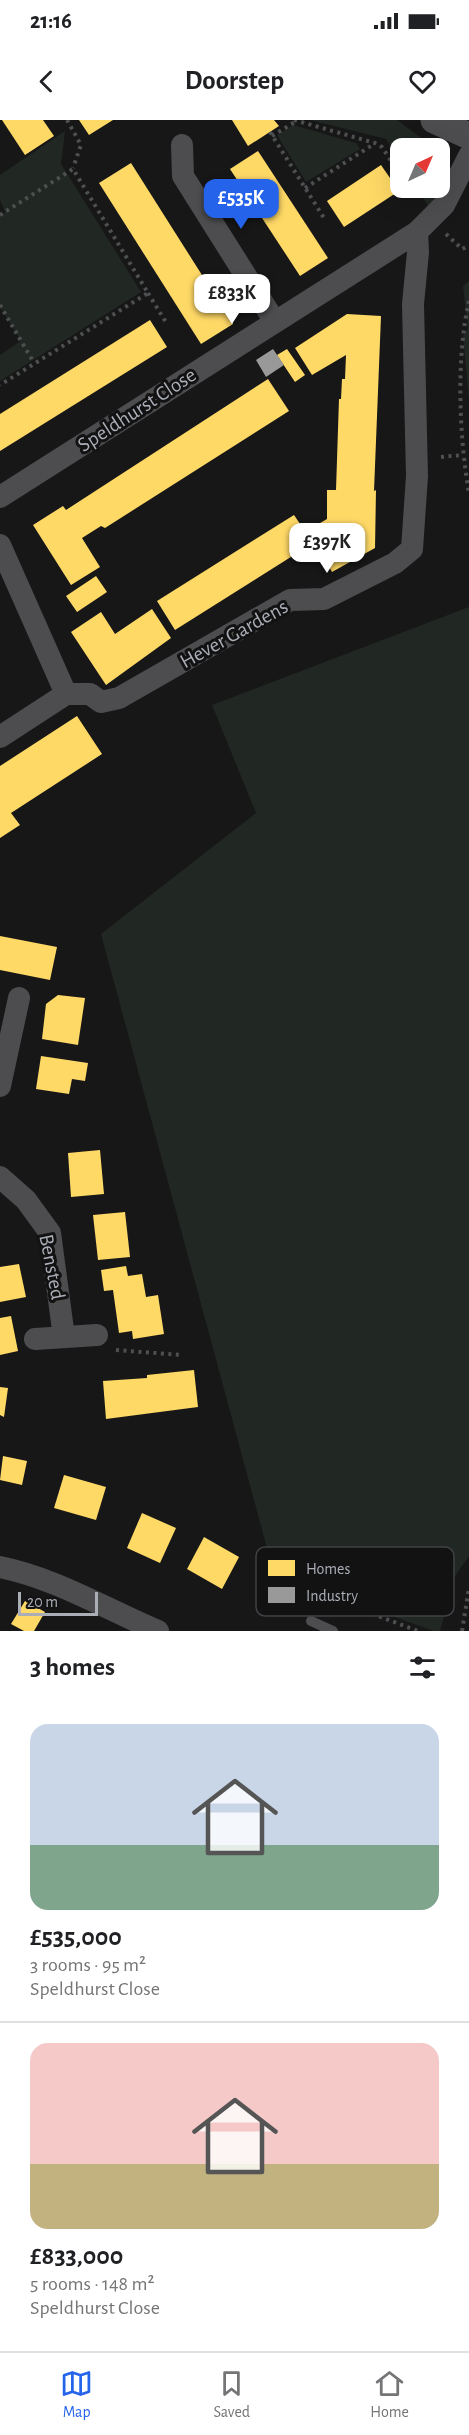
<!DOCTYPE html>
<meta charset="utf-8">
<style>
body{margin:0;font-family:"Alegreya Sans",sans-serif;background:#f6f6f6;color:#202124;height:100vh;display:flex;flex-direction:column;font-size:22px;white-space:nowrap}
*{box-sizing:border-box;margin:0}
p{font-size:20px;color:#757577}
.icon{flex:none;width:33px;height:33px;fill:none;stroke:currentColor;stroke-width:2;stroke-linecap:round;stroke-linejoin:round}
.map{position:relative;height:1511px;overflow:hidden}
.sheet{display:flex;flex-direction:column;background:#fff;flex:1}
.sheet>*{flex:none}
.needle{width:39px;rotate:44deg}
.controls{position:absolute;left:390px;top:18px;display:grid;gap:12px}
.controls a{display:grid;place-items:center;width:60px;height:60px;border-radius:12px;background:#fff;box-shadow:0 6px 24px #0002;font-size:30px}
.scale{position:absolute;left:18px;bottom:15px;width:80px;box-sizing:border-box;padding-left:6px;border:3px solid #abaeb7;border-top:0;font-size:16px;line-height:21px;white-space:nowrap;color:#abaeb7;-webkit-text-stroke:4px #121213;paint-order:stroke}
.price{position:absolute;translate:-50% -51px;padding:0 14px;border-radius:12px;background:#fff;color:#222;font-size:20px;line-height:39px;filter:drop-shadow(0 2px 3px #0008)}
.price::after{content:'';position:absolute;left:50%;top:36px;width:18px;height:14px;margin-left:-9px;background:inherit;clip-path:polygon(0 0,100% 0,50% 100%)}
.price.active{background:#2563eb;color:#fff}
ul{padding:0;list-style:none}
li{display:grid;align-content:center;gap:12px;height:318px;padding:0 30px}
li+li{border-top:2px solid #e0e0e0}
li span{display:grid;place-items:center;height:186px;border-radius:18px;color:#555}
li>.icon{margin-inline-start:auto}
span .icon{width:108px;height:108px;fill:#fffc;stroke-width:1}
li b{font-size:26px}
h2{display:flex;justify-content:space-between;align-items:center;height:72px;padding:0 30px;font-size:26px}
.status{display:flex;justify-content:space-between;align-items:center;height:42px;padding:0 30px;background:#fff;direction:ltr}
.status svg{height:16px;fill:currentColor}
header{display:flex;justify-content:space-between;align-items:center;height:78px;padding:0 30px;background:#fff;font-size:27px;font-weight:700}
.tabs{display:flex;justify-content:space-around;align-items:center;height:84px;border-top:2px solid #e0e0e0;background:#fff;font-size:16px;color:#757577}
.tabs a{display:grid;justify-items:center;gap:3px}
.tabs .active{color:#2563eb}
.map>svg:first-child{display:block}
</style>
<div class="status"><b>21:16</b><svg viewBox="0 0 49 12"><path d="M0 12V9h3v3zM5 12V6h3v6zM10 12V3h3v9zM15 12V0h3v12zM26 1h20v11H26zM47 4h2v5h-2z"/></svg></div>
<header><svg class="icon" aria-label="back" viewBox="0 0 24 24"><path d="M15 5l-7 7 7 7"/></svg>Doorstep<svg class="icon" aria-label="heart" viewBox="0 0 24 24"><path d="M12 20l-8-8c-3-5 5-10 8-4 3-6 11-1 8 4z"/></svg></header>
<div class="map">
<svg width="469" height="1511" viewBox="0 0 469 1511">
<rect width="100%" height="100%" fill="#171718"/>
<g fill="#212723">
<polygon points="310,0 397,0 435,28 400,28 400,42 386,19"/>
<polygon points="293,5 356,23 360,29 306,62 277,15"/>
<polygon points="65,11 61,44 141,172 0,261 0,235 21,221 0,187 0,96 5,92 0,80 0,55"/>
<path d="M440,32C460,47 439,72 429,87L416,68H440Z"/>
<polygon points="469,161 469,280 463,216 468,208 463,166"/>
<polygon points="469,487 469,1436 455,1456 440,1511 434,1511 274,1454 101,814 256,693 212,585"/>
</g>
<g fill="#ffd966">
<polygon points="2,0 43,0 54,16 25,35"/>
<polygon points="79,0 113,0 89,15"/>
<polygon points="232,0 274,0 279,6 248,26"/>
<polygon points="258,31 328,138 300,156 230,49"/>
<polygon points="131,43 233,204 201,224 99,63"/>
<polygon points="381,45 399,71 344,107 327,81"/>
<polygon points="347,194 381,196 374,371 376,370 375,428 332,452 308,410 327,399 327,370 336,370 339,279 341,279 342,259 345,259 346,235 312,255 295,228"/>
<polygon points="150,200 167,227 0,331 0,294"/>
<polygon points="287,229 305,255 295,262 277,235"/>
<polygon points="268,259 289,291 105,408 101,406 82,418 100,447 71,465 33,405 63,386 66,390"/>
<polygon points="294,395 313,423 175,510 157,481"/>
<polygon points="96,456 107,472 77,492 66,476"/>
<polygon points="152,489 171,518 106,565 71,512 101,492 115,514"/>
<polygon points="77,596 102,634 11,693 20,705 0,718 0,646"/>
<polygon points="0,816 57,827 50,860 0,850"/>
<polygon points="58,875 85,878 78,925 42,919 46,884"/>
<polygon points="41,936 88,943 85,961 72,959 69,974 36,969"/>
<polygon points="100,1030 104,1074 71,1077 68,1033"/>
<polygon points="125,1092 130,1137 98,1140 93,1095"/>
<polygon points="19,1144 26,1177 0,1182 0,1147"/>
<polygon points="126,1146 128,1156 142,1154 146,1177 158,1175 164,1214 133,1219 132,1211 119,1213 113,1170 104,1171 101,1150"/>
<polygon points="11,1196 18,1231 0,1235 0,1198"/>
<polygon points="194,1250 198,1287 106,1299 103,1261 147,1258 147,1255"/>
<polygon points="0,1267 8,1268 4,1297 0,1295"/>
<polygon points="3,1336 27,1341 22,1365 0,1360"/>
<polygon points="64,1355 106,1367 96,1400 54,1388"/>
<polygon points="142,1393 176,1408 160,1443 127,1428"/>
<polygon points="204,1417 239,1437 222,1469 187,1449"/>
<polygon points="25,1481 45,1492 34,1511 24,1511 11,1504"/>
</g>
<polygon fill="#999" points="273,229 284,245 266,257 256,240"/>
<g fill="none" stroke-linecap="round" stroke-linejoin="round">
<g stroke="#4d4f51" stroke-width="4" stroke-dasharray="3 4.5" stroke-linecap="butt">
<polyline points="67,0 81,25 73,48"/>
<polyline points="294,0 375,23 382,27 400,55"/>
<polyline points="270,12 324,98"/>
<polyline points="272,16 295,2"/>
<polyline points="305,68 374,24"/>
<polyline points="409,68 417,79"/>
<polyline points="0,95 73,49 148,173 0,265"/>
<polyline points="446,114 462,129 469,126"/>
<polyline points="148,173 167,204"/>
<path d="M469,181C456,237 459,316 469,373"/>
<polyline points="0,185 34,243"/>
<polyline points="441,337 463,335"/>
<polyline points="116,1230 181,1235"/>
<polyline points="309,1470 418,1511"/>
<polyline points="462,1511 469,1468"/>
</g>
<polyline stroke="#4d4d50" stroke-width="10" points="311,1501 333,1511"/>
<g stroke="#4d4d50" stroke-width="22">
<polyline points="182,25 183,56 275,202"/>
<polyline points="0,377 417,112 444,85 469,36"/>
<polyline points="0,425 66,574"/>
<polyline points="0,617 66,574 90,574 101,582 119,578 290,480 324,479 395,443 412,429 417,356 413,184 418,132 417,112"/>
<polyline points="0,966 19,878"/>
<polyline points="0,1057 26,1080 50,1113 64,1217"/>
<polyline points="35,1219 97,1215"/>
<path d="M0,1447C55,1458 106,1489 158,1511"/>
</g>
<polyline stroke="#4d4d50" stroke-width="27" points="434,0 469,16"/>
</g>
<g text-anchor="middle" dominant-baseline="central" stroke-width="6" stroke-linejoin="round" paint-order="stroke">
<g font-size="21" fill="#abaeb7" stroke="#121213">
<text transform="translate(137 290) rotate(-33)">Speldhurst Close</text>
<text transform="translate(234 514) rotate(-29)">Hever Gardens</text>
<text transform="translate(52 1147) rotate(79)">Bensted</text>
</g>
</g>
<rect x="256" y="1427" width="198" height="69" rx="9" fill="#121213" stroke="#404144" stroke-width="1.5"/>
<rect x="268" y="1440" width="27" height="16" fill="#ffd966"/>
<rect x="268" y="1467" width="27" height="16" fill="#999"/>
<g font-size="16" fill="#abaeb7">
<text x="306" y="1454">Homes</text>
<text x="306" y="1481">Industry</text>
</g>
</svg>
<div class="controls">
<a><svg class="needle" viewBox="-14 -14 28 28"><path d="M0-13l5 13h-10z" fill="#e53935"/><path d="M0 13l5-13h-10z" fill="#757577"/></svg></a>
</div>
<div class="scale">20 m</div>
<b class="price active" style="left:241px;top:110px">£535K</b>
<b class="price" style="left:232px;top:205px">£833K</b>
<b class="price" style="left:327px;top:454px">£397K</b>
</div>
<section class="sheet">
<h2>3 homes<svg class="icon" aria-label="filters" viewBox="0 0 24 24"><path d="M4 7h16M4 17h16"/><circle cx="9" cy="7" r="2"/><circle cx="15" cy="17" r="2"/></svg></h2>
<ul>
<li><span style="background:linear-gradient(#c9d6e8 65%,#7fa58c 0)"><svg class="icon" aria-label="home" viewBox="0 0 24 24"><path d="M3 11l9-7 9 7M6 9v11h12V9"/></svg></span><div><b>£535,000</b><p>3 rooms · 95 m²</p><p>Speldhurst Close</p></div></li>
<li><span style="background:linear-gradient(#f6c9c9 65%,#c2b280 0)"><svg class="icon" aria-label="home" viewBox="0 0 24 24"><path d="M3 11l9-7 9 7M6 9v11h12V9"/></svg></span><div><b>£833,000</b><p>5 rooms · 148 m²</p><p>Speldhurst Close</p></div></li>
</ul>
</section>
<nav class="tabs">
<a class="active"><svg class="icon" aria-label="map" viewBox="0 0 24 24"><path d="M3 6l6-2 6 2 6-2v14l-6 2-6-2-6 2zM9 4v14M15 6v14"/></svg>Map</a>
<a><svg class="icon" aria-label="saved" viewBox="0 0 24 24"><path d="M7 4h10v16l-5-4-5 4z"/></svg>Saved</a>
<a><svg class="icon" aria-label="home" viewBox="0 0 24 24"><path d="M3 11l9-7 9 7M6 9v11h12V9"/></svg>Home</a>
</nav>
